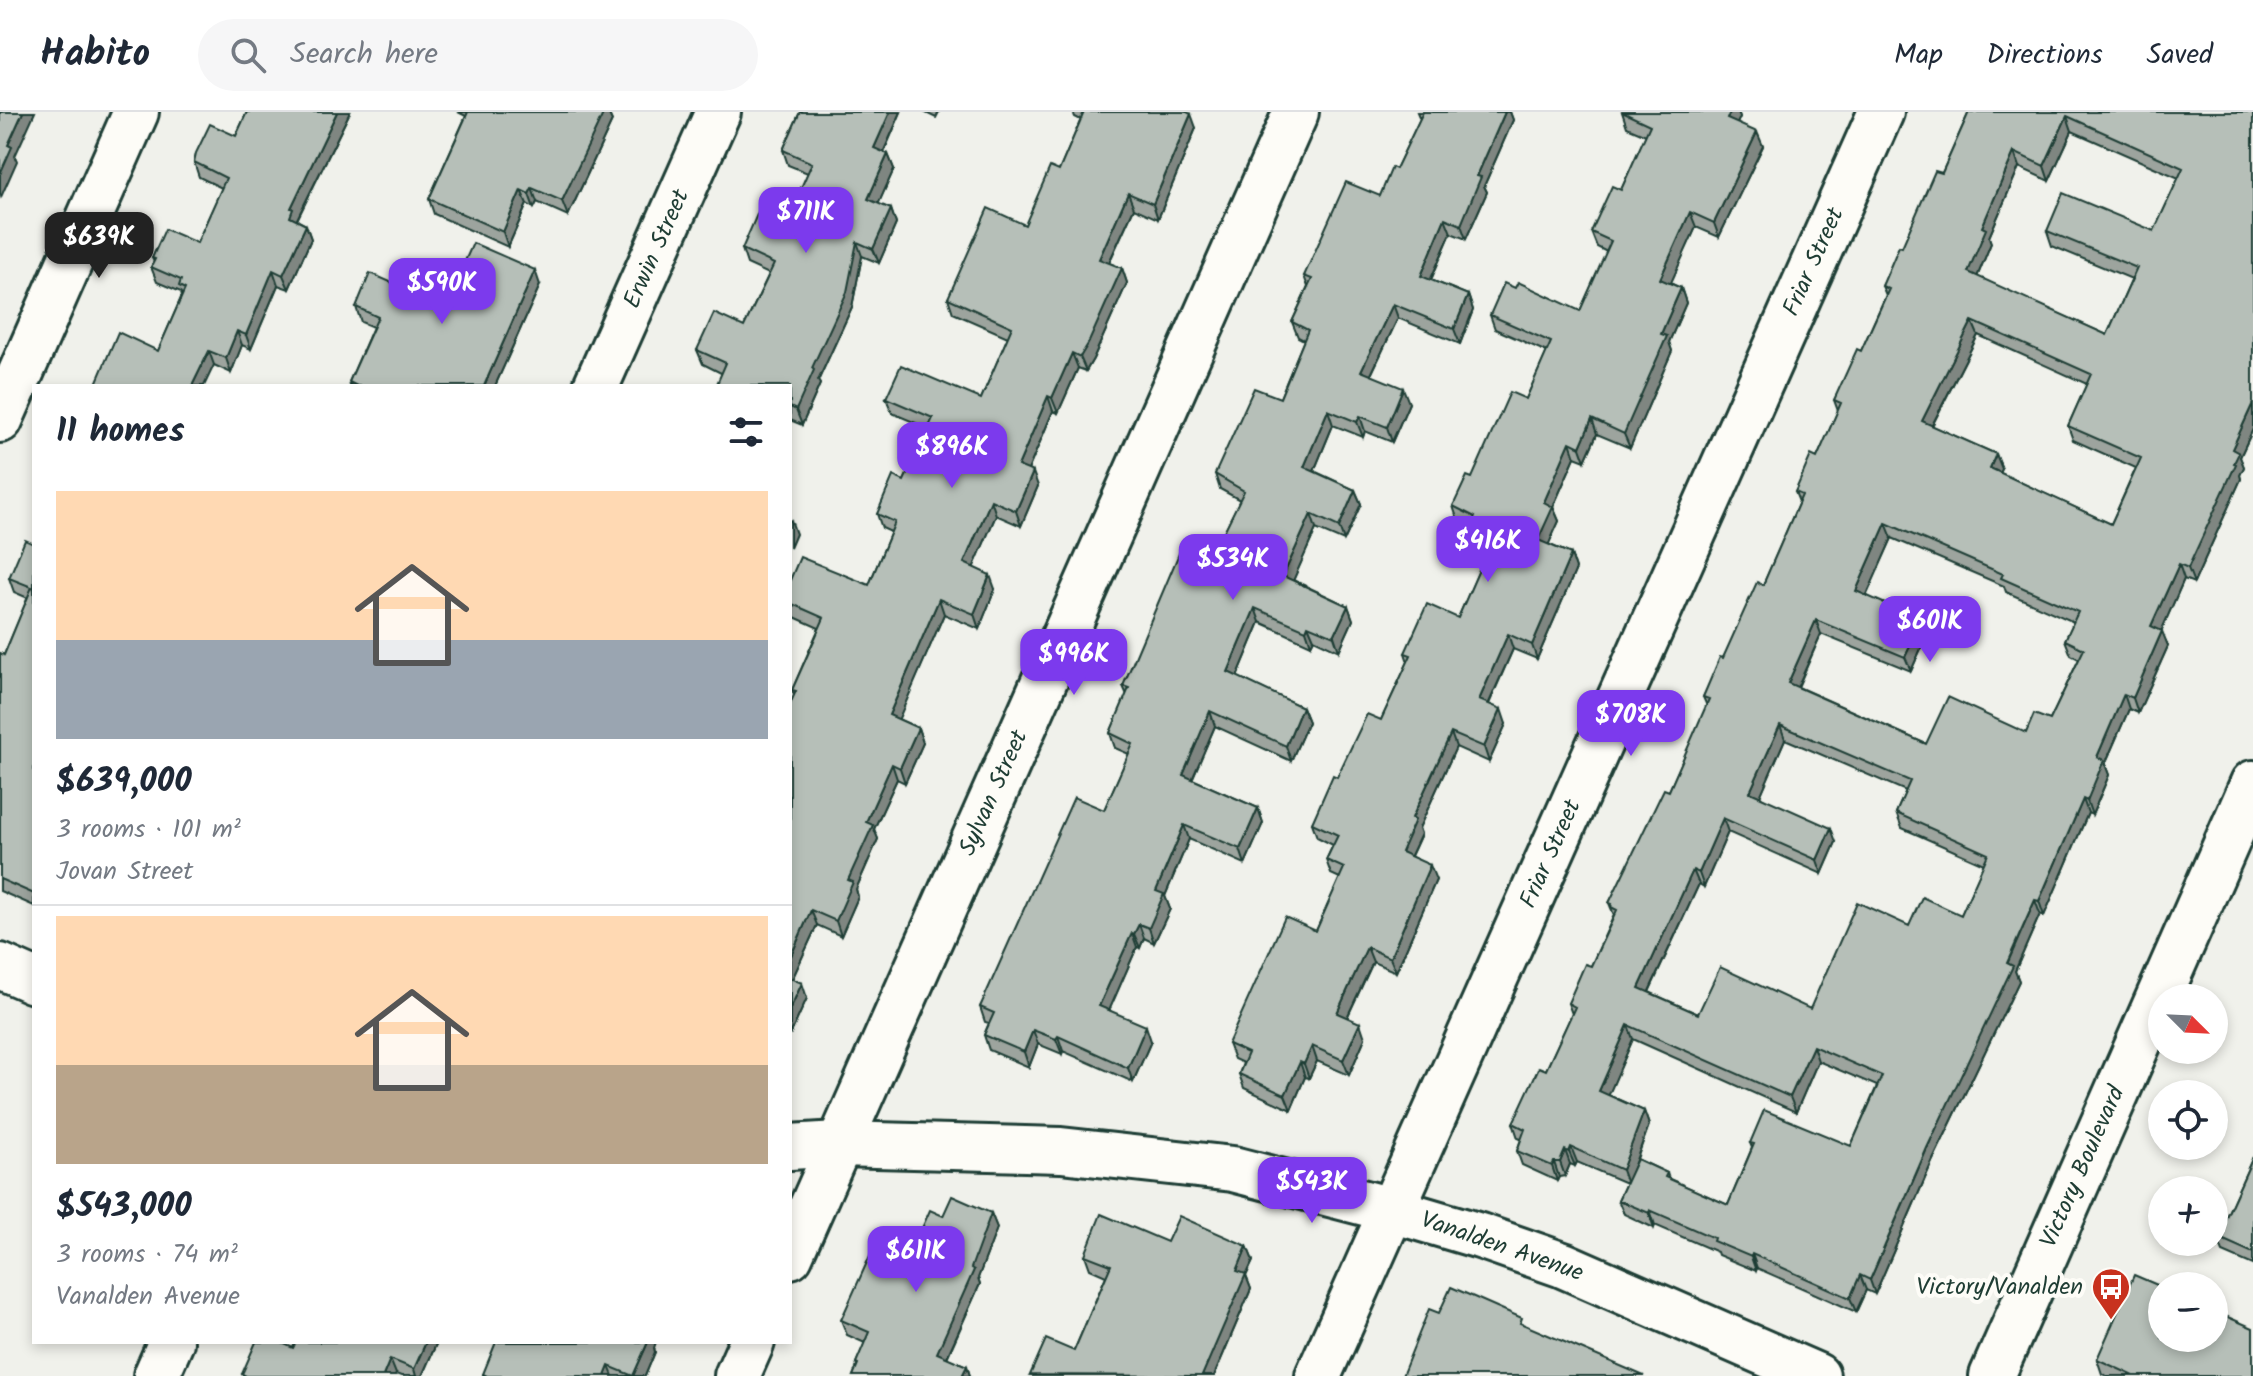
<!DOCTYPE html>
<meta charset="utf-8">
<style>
body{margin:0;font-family:Kalam,sans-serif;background:#f6f6f7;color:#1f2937;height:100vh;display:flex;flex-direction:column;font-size:30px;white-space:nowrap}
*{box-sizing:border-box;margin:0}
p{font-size:26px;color:#747a83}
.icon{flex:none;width:44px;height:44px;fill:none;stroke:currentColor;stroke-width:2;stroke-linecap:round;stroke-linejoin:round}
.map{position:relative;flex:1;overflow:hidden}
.details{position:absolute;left:32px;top:272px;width:760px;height:960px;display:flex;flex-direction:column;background:#fff;border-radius:0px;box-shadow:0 4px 12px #0003}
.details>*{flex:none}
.needle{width:52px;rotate:114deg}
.buttons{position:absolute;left:2148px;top:872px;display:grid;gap:16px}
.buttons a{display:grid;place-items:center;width:80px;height:80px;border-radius:50%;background:#fff;box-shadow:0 4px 12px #0003;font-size:40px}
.price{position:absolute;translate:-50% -68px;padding:0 18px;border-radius:16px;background:#7c3aed;color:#fff;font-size:26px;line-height:52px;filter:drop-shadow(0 2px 4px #0008)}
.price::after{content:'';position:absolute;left:50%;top:48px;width:24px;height:18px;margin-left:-12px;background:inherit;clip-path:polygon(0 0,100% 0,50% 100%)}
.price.current{background:#222;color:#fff}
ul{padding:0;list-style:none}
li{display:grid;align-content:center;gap:16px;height:424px;padding:0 24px}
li+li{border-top:2px solid #e0e1e3}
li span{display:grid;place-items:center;height:248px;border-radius:0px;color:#555}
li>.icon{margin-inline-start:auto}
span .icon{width:144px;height:144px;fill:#fffc;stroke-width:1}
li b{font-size:34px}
h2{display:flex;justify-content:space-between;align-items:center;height:96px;padding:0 24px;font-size:34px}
header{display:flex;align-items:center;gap:48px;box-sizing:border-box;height:112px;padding:0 40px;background:#fff;border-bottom:2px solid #e0e1e3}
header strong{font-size:38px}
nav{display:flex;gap:44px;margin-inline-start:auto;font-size:28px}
.search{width:560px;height:72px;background:#f6f6f7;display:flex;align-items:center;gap:20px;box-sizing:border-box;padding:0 28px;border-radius:44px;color:#747a83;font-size:30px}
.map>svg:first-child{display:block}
</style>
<header>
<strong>Habito</strong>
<div class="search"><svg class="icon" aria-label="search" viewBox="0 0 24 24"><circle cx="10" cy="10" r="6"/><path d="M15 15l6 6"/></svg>Search here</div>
<nav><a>Map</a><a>Directions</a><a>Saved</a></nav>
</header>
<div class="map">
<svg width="2253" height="1264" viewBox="0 0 2253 1264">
<rect width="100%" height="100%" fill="#f0f1eb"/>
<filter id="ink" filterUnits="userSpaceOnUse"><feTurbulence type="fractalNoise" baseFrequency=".0125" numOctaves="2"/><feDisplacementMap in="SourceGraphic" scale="16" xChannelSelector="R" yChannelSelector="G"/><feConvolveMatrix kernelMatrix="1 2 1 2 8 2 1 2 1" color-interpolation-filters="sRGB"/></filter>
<g filter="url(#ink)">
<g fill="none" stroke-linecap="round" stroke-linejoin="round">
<g stroke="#1f3d34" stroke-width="50">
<g id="street">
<polyline points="596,274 718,0"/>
<polyline points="0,308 136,0"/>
<polyline points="790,1144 1296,0"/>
<polyline points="737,1264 752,1230"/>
<polyline points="1318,1264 1881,0"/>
</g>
</g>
<g stroke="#1f3d34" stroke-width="50">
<g id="secondary">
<polyline points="0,854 34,869"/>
<polyline points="790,1035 838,1032 1061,1038 1233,1057 1392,1098 1480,1124 1563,1153 1817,1264"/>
<polyline points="156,1264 171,1230"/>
</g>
</g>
<g stroke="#1f3d34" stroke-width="50">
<polyline id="primary" points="1992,1264 2253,671"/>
</g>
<use href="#street" stroke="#fdfcf7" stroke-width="44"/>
<use href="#secondary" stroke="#fdfcf7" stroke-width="44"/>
<use href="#primary" stroke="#fdfcf7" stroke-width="44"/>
</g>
<g fill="#9da49e" stroke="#1f3d34" stroke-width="2" fill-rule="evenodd">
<polygon points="247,0 350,0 297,108 306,113 311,127 289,177 278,173 251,237 242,233 231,261 214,253 158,239 182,184 181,180 157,170 151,155 154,150 152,146 197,131 222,76 199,65 194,50 236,24"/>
<polygon points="458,0 608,0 612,9 568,104 537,90 534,96 527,92 508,135 434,102 429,87 466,4"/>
<polygon points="800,0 901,0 884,40 888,42 894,57 878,92 891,97 896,112 879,151 862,144 852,195 818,269 820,272 802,313 790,308 790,274 721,261 703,252 697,238 744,215 769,162 747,152 742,137 785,112 808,61 788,53 783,38"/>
<polygon points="924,0 939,0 936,6"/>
<polygon points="1073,0 1187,0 1196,16 1158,107 1134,96 1109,151 1122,156 1127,171 1093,247 1086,259 1078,256 1058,301 1053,299 1028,358 1038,374 1021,414 996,403 973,456 995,477 979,517 944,502 898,607 918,616 923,631 905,671 897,667 874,717 878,727 856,777 858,785 841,824 817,813 792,867 807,886 790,923 794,583 792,578 819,516 790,503 790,468 869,473 891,420 882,416 877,402 904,369 928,316 892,301 886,286 981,287 1008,225 953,201 948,186 1025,113 1059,59 1081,8 1075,5"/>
<polygon points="1417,0 1510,0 1513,8 1484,74 1487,80 1466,127 1451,121 1431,168 1468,183 1473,198 1460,232 1398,206 1371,263 1409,291 1392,330 1365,319 1363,325 1333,313 1314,359 1355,378 1361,392 1344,429 1316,417 1293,468 1348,494 1353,508 1339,539 1314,527 1311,533 1260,510 1237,565 1302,595 1308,610 1291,649 1215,614 1192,667 1258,696 1263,711 1245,752 1189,727 1165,784 1170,797 1154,831 1144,826 1140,836 1137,835 1109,898 1151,929 1133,970 1063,939 1062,942 1038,932 1029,955 989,938 984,923 989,911 985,910 980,895 1104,698 1129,642 1115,636 1110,621 1127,583 1123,574 1212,444 1240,388 1220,377 1215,362 1280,286 1304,228 1298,225 1292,210 1308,175 1304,164 1380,84 1396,57 1420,7"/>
<polygon points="1622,0 1738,0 1740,5 1737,11 1763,34 1719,125 1696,115 1670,171 1681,176 1686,191 1669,230 1672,239 1630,336 1597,322 1585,349 1575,345 1553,395 1559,409 1548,432 1571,442 1576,457 1537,547 1513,537 1489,592 1506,612 1489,650 1456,635 1419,716 1421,722 1411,744 1436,768 1396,860 1373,850 1347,906 1365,926 1349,963 1317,949 1309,966 1305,965 1291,998 1244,976 1239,962 1243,951 1234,947 1228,932 1316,819 1340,766 1331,762 1326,748 1333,733 1317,725 1312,711 1337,665 1381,608 1408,550 1405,541 1458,506 1481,454 1468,448 1462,433 1471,415 1458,409 1453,394 1526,287 1547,240 1495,217 1490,203 1515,176 1580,199 1607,140 1597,135 1591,120 1621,78 1646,23 1627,15"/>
<path d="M1969,0H2253V317L2240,345L2244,355L2240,363L2241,367L2194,471L2184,467L2161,519L2168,534L2138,601L2129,597L2105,652L2109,663L2092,703L2088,701L2044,804L2040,802L2015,859L2019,869L1932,1050L1875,1182L1866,1178L1856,1200L1757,1156L1756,1159L1718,1143L1717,1140L1655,1113L1654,1116L1624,1102L1618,1088L1626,1071L1577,1050L1575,1054L1570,1052L1565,1064L1559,1065L1557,1069L1522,1053L1517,1039L1521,1027L1518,1026L1513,1011L1546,958L1572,902L1568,891L1591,854L1614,803L1609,791L1669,679L1707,594L1703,585L1723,546L1763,473L1799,390L1795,380L1817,346L1838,299L1834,288L1861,239L1886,183L1882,174L1942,61ZM2072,19L2179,66L2154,119H2047L2052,134L2132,167L2107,223L1977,165L1991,131L1989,125L2019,55L2049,69ZM1978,223L2087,272L2068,314L2073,328L2136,356L2111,412L2000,361L2002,357L1996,342L1932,314ZM1892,426L2004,474L2006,480L2074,510L2065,528L2071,543L2079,547L2050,608L2026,621L1926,632L1798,575L1821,522L1911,559L1927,523L1866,483ZM1785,627L1906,679L1896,701L1902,716L1984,752L1961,803L1909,814L1810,897L1698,902L1649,880L1699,772L1704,775L1728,720L1822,762L1836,730L1760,684ZM1633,927L1796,1000L1818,949L1877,974L1851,1034L1750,1031L1752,1036L1728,1093L1669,1067L1667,1061L1637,1047L1649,1013L1644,999L1608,983Z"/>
<polygon points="540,173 495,274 350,274 349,270 373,215 361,210 356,195 445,194"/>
<polygon points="34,432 34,794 0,779 0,541 4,543 28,486 14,480 9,466"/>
<polygon points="2253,1045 2253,1153 2223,1140 2217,1125"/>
<polygon points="991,1101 997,1116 978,1166 980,1172 947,1246 967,1254 970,1264 853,1264 857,1254 856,1251 865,1231 847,1223 841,1208 915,1132 943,1104"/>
<polygon points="1167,1130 1247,1134 1253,1149 1246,1164 1251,1177 1214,1264 1031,1264 1074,1239 1106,1164 1090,1157 1085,1143"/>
<polygon points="296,1230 437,1230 422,1264 401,1264 396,1262 395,1264 243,1264 242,1262 293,1236"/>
<polygon points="654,1236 655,1240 645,1264 483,1264 483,1262"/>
<polygon points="2097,1247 2253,1264 2107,1264 2102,1262"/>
</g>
<g fill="#7f8681" stroke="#1f3d34" stroke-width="2">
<polygon points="23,0 35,0 15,44 17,49 1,85 0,82 0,62 8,33"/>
<polygon points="337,0 350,0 297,107 299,112 290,105 291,96"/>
<polygon points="603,0 608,0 612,9 568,104 562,89"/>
<polygon points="890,0 901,0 879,50 874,36"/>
<polygon points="1505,0 1510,0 1513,8 1484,74 1487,80 1466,127 1461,113 1477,64"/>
<polygon points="1730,0 1738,0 1740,5 1733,21 1727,7"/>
<polygon points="1191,2 1196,16 1158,107 1153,92"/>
<polygon points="2067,4 2072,19 2049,69 2044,54"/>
<polygon points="1757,20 1763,34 1719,125 1714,111"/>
<polygon points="2014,40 2019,55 1989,125 1991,131 1973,175 1968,160 1982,115"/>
<polygon points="888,42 894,57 874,102 868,87"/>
<polygon points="532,76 537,90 534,96 529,82"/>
<polygon points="521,78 527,92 508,135 503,120"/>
<polygon points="1128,81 1134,96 1104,161 1099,147"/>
<polygon points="891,97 896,112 879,151 873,137"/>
<polygon points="1690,100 1696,115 1666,182 1660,167"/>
<polygon points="1445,106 1451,121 1426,178 1421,164"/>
<polygon points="306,113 311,127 289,177 283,163"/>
<polygon points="857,130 862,144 852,195 818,269 820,272 802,313 796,298"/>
<polygon points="1122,156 1127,171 1093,247 1086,259 1080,245"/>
<polygon points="273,158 278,173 251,237 246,223"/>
<polygon points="535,158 540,173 495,274 484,274"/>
<polygon points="1681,176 1686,191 1669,230 1672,239 1630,336 1624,322 1661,222"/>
<polygon points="1468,183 1473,198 1460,232 1454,217"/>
<polygon points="1393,192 1398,206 1366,273 1361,259"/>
<polygon points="1972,209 1978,223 1927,323 1922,309"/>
<polygon points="237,219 242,233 231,261 226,246"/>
<polygon points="209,239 214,253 204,274 192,274"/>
<polygon points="1072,241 1078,256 1058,301 1052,286"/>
<polygon points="1403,276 1409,291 1392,330 1387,315"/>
<polygon points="1048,284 1053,299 1024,368 1018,354"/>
<polygon points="2253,291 2253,317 2240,345 2244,355 2240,363 2241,367 2194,471 2188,456 2232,337"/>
<polygon points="1328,298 1333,313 1310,369 1304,355"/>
<polygon points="1360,304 1365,319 1363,325 1357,310"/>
<polygon points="1592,307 1597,322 1585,349 1580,335"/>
<polygon points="1570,330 1575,345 1553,395 1559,409 1544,443 1538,428 1544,390"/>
<polygon points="1996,342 2002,357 1995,371 1990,356"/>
<polygon points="1033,360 1038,374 1021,414 1016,399"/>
<polygon points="1355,378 1361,392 1344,429 1339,415"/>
<polygon points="991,388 996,403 969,466 964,451"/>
<polygon points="1311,402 1316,417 1289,478 1283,464"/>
<polygon points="791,408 796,422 790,436 790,409"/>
<polygon points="1886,411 1892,426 1862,494 1856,479"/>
<polygon points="1571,442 1576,457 1537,547 1532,533"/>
<polygon points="2179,452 2184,467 2157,529 2151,514"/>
<polygon points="990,463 995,477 979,517 974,502"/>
<polygon points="939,487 944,502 894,618 889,603"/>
<polygon points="1348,494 1353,508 1339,539 1334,524"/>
<polygon points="1255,496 1260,510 1233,575 1228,560"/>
<polygon points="1816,508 1821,522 1793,585 1788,571"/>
<polygon points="1922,508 1927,523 1911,559 1905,545"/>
<polygon points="1308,513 1314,527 1311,533 1306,518"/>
<polygon points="2162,519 2168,534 2138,601 2133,586"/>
<polygon points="1508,522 1513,537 1484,602 1479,588"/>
<polygon points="2124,582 2129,597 2105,652 2109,663 2092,703 2087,689 2097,645"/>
<polygon points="1302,595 1308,610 1291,649 1286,634"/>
<polygon points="1501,597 1506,612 1489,650 1484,635"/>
<polygon points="1210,599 1215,614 1188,677 1183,663"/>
<polygon points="1780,613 1785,627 1756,694 1750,680"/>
<polygon points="918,616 923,631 905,671 900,656"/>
<polygon points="1451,621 1456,635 1419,716 1421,722 1406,754 1401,740 1412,706"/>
<polygon points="892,652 897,667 874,717 878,727 856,777 858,785 841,824 836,809 866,710"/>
<polygon points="2083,687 2088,701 2044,804 2039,789"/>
<polygon points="1258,696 1263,711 1245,752 1240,737"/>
<polygon points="1723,706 1728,720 1704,775 1699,761"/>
<polygon points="1184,713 1189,727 1165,784 1170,797 1154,831 1149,816 1156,779"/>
<polygon points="1831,716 1836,730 1822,762 1817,748"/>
<polygon points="1430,753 1436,768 1396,860 1390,846"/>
<polygon points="1693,758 1699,772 1644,890 1639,876"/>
<polygon points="2035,788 2040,802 2015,859 2019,869 1932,1050 1875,1182 1870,1168"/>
<polygon points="811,798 817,813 790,872 790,846"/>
<polygon points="1139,812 1144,826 1140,836 1134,822"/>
<polygon points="1132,821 1137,835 1105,908 1099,894"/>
<polygon points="1367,835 1373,850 1342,916 1337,901"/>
<polygon points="802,871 807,886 790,923 790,897"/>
<polygon points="1360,911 1365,926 1349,963 1343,948"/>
<polygon points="1628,913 1633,927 1604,994 1599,979"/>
<polygon points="1146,914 1151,929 1133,970 1128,956"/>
<polygon points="1033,918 1038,932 1029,955 1024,940"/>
<polygon points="1058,924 1063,939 1062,942 1056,927"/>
<polygon points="1312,934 1317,949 1309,966 1304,952"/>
<polygon points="1813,934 1818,949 1796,1000 1790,985"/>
<polygon points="1300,950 1305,965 1291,998 1285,983"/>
<polygon points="1644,999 1649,1013 1627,1072 1622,1058"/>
<polygon points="1571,1035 1577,1050 1575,1054 1569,1040"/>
<polygon points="1565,1038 1570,1052 1565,1064 1560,1050"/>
<polygon points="1554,1050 1559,1065 1557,1069 1552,1054"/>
<polygon points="1650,1098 1655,1113 1654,1116 1649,1101"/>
<polygon points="991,1101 997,1116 978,1166 980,1172 942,1256 937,1241"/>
<polygon points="1247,1134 1253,1149 1246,1164 1251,1177 1214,1264 1202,1264 1237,1159"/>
<polygon points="1752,1142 1757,1156 1756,1159 1751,1145"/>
<polygon points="1860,1163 1866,1178 1856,1200 1850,1186"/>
<polygon points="426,1230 437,1230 422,1264 416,1264 414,1257"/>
<polygon points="648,1230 656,1230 654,1236 655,1240 645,1264 633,1264"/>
<polygon points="390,1247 396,1262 395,1264 383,1264"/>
<polygon points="609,1254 613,1264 605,1264"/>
<polygon points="967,1254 970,1264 962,1264"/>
</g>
<g fill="#b6bfb8" stroke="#1f3d34" stroke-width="2" fill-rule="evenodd">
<polygon points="0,0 23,0 8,33 12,35 0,62"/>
<polygon points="247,0 337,0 291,96 293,97 290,105 306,113 283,163 273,158 246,223 237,219 226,246 209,239 192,274 95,274 118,220 158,239 185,177 179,174 181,168 151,155 155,147 152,146 165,117 197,131 226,66 194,50 196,41 210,12 236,24"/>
<polygon points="468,0 604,0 562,89 532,76 529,82 521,78 503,120 429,87"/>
<polygon points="800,0 890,0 874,36 888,42 868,87 891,97 873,137 857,130 847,180 812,256 814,258 796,298 790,295 790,274 716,274 726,251 697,238 714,201 744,215 774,152 742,137 758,100 785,112 812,51 783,38"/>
<polygon points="1084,0 1187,0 1191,2 1153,92 1128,81 1099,147 1122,156 1088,232 1080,245 1072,241 1052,286 1048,284 1018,354 1033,360 1016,399 991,388 964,451 990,463 974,502 939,487 889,603 918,616 900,656 892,652 866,710 873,713 848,768 853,770 836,809 811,798 790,846 790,592 796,579 792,578 824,506 790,491 790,468 800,445 869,473 895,410 877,402 893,364 904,369 933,306 886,286 901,253 981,287 1012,215 948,186 988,96 1025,113 1050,55 1059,59"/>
<polygon points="1423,0 1505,0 1477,64 1481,65 1461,113 1445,106 1421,164 1468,183 1454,217 1393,192 1361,259 1403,276 1387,315 1360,304 1357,310 1328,298 1304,355 1355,378 1339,415 1311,402 1283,464 1348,494 1334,524 1308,513 1306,518 1255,496 1228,560 1302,595 1286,634 1210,599 1183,663 1258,696 1240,737 1184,713 1156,779 1164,782 1149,816 1139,812 1134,822 1132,821 1099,894 1146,914 1128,956 1058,924 1056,927 1033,918 1024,940 984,923 994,901 980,895 1074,685 1104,698 1133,632 1110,621 1129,576 1123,574 1183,432 1212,444 1244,379 1215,362 1254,276 1280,286 1308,218 1292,210 1312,167 1304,164 1346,70 1380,84 1392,55 1396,57"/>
<polygon points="1622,0 1730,0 1727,7 1757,20 1714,111 1690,100 1660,167 1681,176 1661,222 1667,224 1624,322 1592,307 1580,335 1570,330 1544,390 1553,395 1538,428 1571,442 1532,533 1508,522 1479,588 1501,597 1484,635 1451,621 1412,706 1415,708 1401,740 1430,753 1390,846 1367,835 1337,901 1360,911 1343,948 1312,934 1304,952 1300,950 1285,983 1239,962 1248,941 1228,932 1285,805 1316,819 1344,756 1326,748 1338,723 1312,711 1333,663 1337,665 1367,602 1381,608 1411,543 1405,541 1427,492 1458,506 1485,444 1462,433 1475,405 1453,394 1467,364 1472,366 1510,280 1526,287 1551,230 1490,203 1504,171 1515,176 1518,170 1580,199 1611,129 1591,120 1612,74 1621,78 1650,13"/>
<path d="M1969,0H2253V291L2232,337L2239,341L2234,351L2236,352L2188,456L2179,452L2151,514L2162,519L2133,586L2124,582L2097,645L2104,648L2087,689L2083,687L2039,789L2035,788L2007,851L2013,854L1927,1036L1870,1168L1860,1163L1850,1186L1752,1142L1751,1145L1713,1129L1714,1126L1650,1098L1649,1101L1618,1088L1637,1047L1667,1061L1665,1065L1728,1093L1754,1032L1750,1031L1764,998L1851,1034L1882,964L1813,934L1790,985L1628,913L1599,979L1644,999L1622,1058L1571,1035L1569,1040L1565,1038L1560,1050H1554L1552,1054L1517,1039L1525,1017L1513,1011L1539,955L1546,958L1575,895L1568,891L1585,852L1591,854L1617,798L1611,795L1612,792L1609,791L1664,677L1669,679L1709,587L1703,585L1720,545L1723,546L1757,470L1763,473L1802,383L1795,380L1811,343L1817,346L1841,291L1834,288L1857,237L1861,239L1889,177L1882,174L1899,134L1902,135L1935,59L1942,61ZM2067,4L2183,56L2154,119L2063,81L2047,119L2137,156L2107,223L1968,160L1986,117L1982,115L2014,40L2044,54ZM1972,209L2091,262L2068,314L2141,346L2111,412L1990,356L1996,342L1922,309ZM1886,411L2003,462L2001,466L2078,500L2065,528L2084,537L2050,608L2034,602L2026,621L1948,585L1926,632L1788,571L1816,508L1905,545L1922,508L1856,479ZM1780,613L1910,669L1896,701L1988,742L1961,803L1922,785L1909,814L1857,790L1810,897L1720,855L1698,902L1639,876L1693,758L1699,761L1723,706L1817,748L1831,716L1750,680Z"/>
<polygon points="473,131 535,158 484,274 357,274 349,270 378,205 356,195 370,161 445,194"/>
<polygon points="25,428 34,432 34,782 0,767 0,541 4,543 32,475 9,466"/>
<polygon points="790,866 802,871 790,897"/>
<polygon points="2253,1045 2253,1141 2217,1125"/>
<polygon points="952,1084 991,1101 971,1156 974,1158 937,1241 967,1254 962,1264 853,1264 858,1252 856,1251 869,1220 841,1208 882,1117 915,1132 930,1098 943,1104"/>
<polygon points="1101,1102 1167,1130 1179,1104 1247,1134 1237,1159 1246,1162 1202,1264 1030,1263 1046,1227 1074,1239 1111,1153 1085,1143"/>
<polygon points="2134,1163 2162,1175 2162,1226 2214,1226 2214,1199 2253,1216 2253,1264 2134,1264 2097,1247"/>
<polygon points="1451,1175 1522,1206 1520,1211 1644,1264 1402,1264 1429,1197 1439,1201"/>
<polygon points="256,1230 280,1230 293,1236 296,1230 426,1230 414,1257 390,1247 383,1264 246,1264 242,1262"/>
<polygon points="496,1230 648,1230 633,1264 609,1254 605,1264 487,1264 483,1262"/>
</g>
</g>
<defs>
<g id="bus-pin" transform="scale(2)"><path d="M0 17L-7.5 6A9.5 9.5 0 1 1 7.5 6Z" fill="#c8321e" stroke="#fdfcf7"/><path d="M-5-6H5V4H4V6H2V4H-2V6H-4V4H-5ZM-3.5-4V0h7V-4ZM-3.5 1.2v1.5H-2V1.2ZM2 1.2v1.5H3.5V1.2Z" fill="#fff"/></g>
</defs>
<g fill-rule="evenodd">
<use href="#bus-pin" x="2111" y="1175"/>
</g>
<g text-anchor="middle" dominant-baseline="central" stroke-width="8" stroke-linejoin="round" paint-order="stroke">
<g font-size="24" fill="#1f3d34" stroke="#fdfcf7">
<text transform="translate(657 137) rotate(-66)">Erwin Street</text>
<text transform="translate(1814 150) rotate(-66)">Friar Street</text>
<text transform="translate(994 681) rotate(-66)">Sylvan Street</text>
<text transform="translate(1551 742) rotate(-66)">Friar Street</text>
<text transform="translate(2083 1055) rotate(-66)">Victory Boulevard</text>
<text transform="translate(1502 1135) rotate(19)">Vanalden Avenue</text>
</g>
<g font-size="24" fill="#1f3d34" stroke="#fdfcf7" text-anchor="end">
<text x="2083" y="1175">Victory/Vanalden</text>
</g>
</g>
</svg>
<div class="buttons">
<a><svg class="needle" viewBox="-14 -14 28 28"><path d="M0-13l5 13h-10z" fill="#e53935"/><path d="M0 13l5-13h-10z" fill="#747a83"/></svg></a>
<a><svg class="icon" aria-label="locate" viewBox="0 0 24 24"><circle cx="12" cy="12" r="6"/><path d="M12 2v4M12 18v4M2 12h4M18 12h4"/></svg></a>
<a>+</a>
<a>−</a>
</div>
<b class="price" style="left:806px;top:143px">$711K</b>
<b class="price current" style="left:99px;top:168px">$639K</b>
<b class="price" style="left:442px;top:214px">$590K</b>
<b class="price" style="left:952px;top:378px">$896K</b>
<b class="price" style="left:1488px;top:472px">$416K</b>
<b class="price" style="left:1233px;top:490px">$534K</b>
<b class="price" style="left:1930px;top:552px">$601K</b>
<b class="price" style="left:1074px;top:585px">$996K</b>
<b class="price" style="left:1631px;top:646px">$708K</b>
<b class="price" style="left:1312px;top:1113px">$543K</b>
<b class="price" style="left:916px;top:1182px">$611K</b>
<section class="details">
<h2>11 homes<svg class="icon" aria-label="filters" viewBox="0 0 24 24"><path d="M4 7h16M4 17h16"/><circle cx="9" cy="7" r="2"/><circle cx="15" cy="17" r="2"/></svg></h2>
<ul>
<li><span style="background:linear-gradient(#ffd9b3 60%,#9aa5b1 0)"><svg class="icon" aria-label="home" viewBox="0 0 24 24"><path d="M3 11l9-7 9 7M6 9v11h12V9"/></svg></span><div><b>$639,000</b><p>3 rooms · 101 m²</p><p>Jovan Street</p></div></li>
<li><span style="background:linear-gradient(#ffd9b3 60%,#b9a48a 0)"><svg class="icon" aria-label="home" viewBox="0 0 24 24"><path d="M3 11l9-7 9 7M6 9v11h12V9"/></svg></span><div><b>$543,000</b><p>3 rooms · 74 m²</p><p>Vanalden Avenue</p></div></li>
</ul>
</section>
</div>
